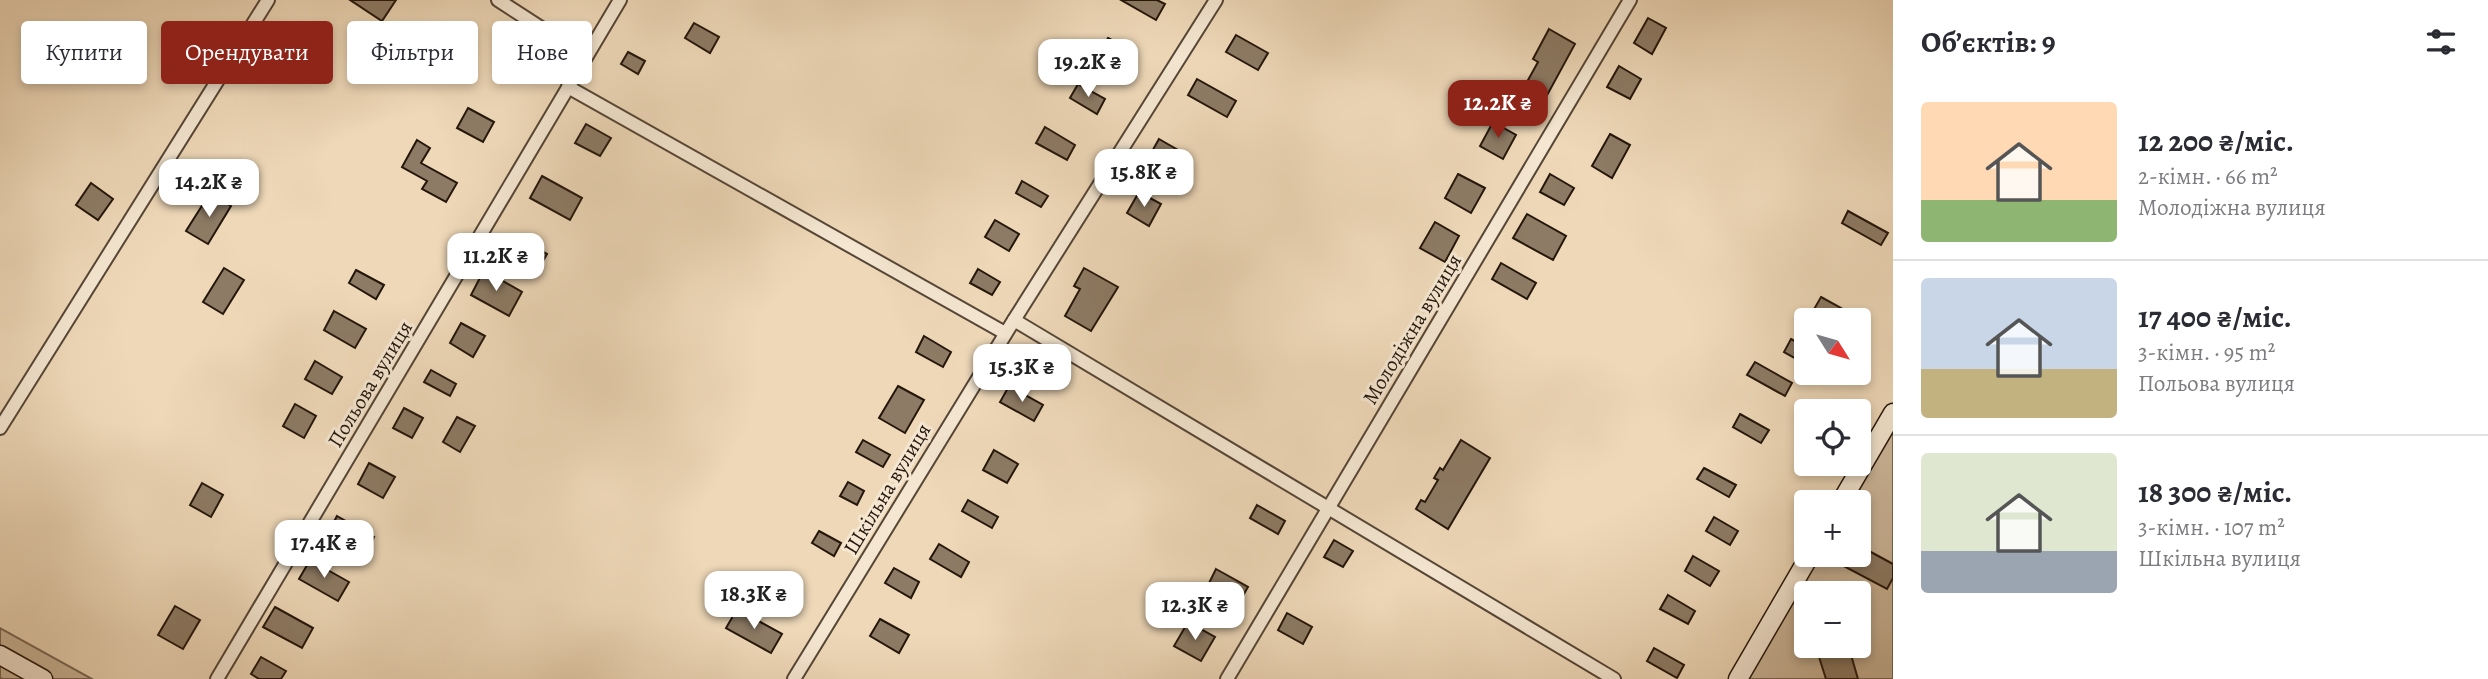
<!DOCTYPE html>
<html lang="uk">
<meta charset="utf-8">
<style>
body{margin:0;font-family:Alegreya,serif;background:#f7f7f7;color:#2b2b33;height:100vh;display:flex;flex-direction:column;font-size:26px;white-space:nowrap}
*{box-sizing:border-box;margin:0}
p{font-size:23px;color:#7c7c81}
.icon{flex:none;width:38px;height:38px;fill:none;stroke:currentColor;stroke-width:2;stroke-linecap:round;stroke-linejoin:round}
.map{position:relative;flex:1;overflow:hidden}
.details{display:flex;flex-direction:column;background:#fff;width:595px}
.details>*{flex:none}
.top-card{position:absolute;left:21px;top:21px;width:665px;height:63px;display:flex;gap:14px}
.needle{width:46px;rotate:127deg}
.controls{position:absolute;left:1794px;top:308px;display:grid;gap:14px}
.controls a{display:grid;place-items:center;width:77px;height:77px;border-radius:7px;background:#fff;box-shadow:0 4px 10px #0003;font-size:35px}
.price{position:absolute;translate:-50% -60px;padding:0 16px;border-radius:14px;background:#fff;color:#222;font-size:23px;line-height:46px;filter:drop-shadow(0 2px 4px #0008)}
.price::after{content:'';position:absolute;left:50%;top:42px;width:21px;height:16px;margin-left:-10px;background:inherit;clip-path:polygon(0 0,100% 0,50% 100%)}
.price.active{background:#8f2418;color:#fff}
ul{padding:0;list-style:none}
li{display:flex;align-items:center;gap:21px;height:175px;padding:0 28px}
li+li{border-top:2px solid #e1e1e2}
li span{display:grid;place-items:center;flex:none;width:196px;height:140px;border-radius:7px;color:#555}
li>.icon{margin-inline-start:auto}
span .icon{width:84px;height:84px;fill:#fffc;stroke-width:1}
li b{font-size:30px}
h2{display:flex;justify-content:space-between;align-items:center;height:84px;padding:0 28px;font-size:30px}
.tag{padding:0 24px;border-radius:7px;background:#fff;box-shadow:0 4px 10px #0003;font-size:24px;line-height:63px}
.tag.active{background:#8f2418;color:#fff}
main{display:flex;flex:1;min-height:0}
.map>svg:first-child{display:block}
</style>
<main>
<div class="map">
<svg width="1893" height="679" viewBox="0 0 1893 679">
<rect width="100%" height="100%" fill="#eed8b8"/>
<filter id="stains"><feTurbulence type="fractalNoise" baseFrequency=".00286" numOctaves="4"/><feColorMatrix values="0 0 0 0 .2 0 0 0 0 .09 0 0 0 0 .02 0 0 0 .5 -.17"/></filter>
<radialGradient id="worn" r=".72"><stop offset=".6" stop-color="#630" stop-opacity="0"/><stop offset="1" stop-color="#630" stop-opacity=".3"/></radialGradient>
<g fill="#ccb79b" stroke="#786653" stroke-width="2" fill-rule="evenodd">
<path d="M1893,413V679H1738L1810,555H1858V502H1841ZM1806,593H1858V646H1806Z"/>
<polygon points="0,628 92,679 3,679 0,678"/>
</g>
<g fill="#8d7b65" stroke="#24160b" stroke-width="2">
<polygon points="350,0 396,0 382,21"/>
<polygon points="1121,0 1157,0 1165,4 1156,20"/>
<polygon points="1648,18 1666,28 1652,54 1634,43"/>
<polygon points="694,23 719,37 710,53 685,38"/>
<polygon points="1549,29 1575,44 1539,110 1518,98 1538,62 1533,59"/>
<polygon points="1236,35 1268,53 1258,70 1226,52"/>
<polygon points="1108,38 1132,51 1125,64 1101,50"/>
<polygon points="628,52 645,61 638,74 621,64"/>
<polygon points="525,54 542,64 534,78 517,69"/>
<polygon points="1619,66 1641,79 1630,99 1607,87"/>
<polygon points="1197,79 1236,101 1227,117 1188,95"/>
<polygon points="1078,84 1105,99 1097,114 1070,98"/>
<polygon points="468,108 494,122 483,142 457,128"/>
<polygon points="1493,122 1516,135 1503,159 1480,146"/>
<polygon points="586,124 611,138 600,156 575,143"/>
<polygon points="1045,127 1075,145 1067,160 1036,143"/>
<polygon points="1610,134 1630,145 1612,178 1592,166"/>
<polygon points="1159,139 1183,153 1175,169 1150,155"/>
<polygon points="417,140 430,148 421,163 457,183 446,202 422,189 427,181 402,167"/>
<polygon points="1458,174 1485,188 1471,213 1445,198"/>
<polygon points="1550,174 1574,188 1564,205 1540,192"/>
<polygon points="542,176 582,198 570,220 530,198"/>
<polygon points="1022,181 1048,196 1041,207 1016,193"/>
<polygon points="91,183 113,199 98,220 76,205"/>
<polygon points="1139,192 1161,204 1149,226 1127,213"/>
<polygon points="210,193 231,206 208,244 186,231"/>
<polygon points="1848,211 1888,233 1881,245 1842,223"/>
<polygon points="1527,214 1566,236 1553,260 1513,238"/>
<polygon points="995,220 1019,234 1009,251 985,237"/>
<polygon points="1435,222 1459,236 1445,262 1420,248"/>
<polygon points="519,239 547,254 538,270 510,254"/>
<polygon points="1501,263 1536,283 1527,299 1492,279"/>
<polygon points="224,268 244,280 223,314 203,302"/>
<polygon points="1084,268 1118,287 1091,331 1065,316 1080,289 1074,286"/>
<polygon points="978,269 1000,282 992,295 970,283"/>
<polygon points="356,270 384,285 376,299 349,283"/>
<polygon points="484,270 522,292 509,316 471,295"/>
<polygon points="1821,297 1843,309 1836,320 1829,320 1813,311"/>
<polygon points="334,311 366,329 355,348 324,330"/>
<polygon points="461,323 485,336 473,357 450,343"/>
<polygon points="924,336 951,352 943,367 916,352"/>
<polygon points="1791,339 1806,347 1806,354 1802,362 1784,352"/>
<polygon points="315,361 342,377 332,394 305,379"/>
<polygon points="1755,362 1792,383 1785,396 1747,375"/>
<polygon points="431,370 456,384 450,396 424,382"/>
<polygon points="898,386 924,400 905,433 879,418"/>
<polygon points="1009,386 1043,405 1034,421 1000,402"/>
<polygon points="295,404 316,416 304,438 283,426"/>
<polygon points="404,408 423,418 412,438 393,428"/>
<polygon points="1740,414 1769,430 1761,443 1733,427"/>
<polygon points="457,417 475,426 460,452 443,442"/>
<polygon points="863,440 890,455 883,467 856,452"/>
<polygon points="1461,440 1490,458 1448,529 1416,509 1421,500 1425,502 1438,480 1434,478 1440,468 1443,470"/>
<polygon points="994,450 1018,464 1007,483 983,470"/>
<polygon points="369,463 395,477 383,498 358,484"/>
<polygon points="1704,468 1736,485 1729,497 1697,479"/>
<polygon points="848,482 864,491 857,505 840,496"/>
<polygon points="202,483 223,495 211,517 190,505"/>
<polygon points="968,500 998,517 992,528 962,511"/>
<polygon points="1257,505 1285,521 1278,534 1250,518"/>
<polygon points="337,516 374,537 364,556 327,535"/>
<polygon points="1714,517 1738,531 1730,545 1706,531"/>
<polygon points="819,531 841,543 834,556 812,543"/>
<polygon points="1334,540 1353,551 1343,567 1324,557"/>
<polygon points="939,544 969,562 961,577 930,559"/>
<polygon points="1858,545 1893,564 1893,578 1887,589 1838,563 1842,555 1858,555"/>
<polygon points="1693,556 1719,571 1710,586 1685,571"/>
<polygon points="310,560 349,582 338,601 299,579"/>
<polygon points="894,568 919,582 911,598 885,583"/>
<polygon points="1216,569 1248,587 1240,601 1209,583"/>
<polygon points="1668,595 1695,611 1688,624 1660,609"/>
<polygon points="175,606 200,620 183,649 158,635"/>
<polygon points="275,607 313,628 302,648 263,627"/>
<polygon points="737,609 782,634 771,653 726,628"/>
<polygon points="1287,613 1312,627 1303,644 1278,630"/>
<polygon points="880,619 909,635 899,653 870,636"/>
<polygon points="1188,622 1215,637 1201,661 1174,646"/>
<polygon points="1654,648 1684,665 1677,678 1647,661"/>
<polygon points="1849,648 1858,679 1826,679 1819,657"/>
<polygon points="261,657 286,671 281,679 259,679 251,674"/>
</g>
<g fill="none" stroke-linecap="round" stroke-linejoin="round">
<g stroke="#564636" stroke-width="16">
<g id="street">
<polyline points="498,0 586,57"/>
<polyline points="568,87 1005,333"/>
<polyline points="1014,320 1614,679"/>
<polyline points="0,428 268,0"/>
<polyline points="217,679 620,0"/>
<polyline points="794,679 1014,320 1216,0"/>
<polyline points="1227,679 1630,0"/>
</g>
</g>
<g stroke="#24160b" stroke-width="21">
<g id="secondary">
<polyline points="1841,502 1893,413"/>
<polyline points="0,655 43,679"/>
<polyline points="1738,679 1810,555"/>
</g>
</g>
<use href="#street" stroke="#f4e6d1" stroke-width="12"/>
<use href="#secondary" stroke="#f4e6d1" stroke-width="18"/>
</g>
<g text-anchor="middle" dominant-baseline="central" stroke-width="6" stroke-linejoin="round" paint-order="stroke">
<g font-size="21" fill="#24160b" stroke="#f4e6d1">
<text transform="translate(1412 329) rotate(-59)">Молодіжна вулиця</text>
<text transform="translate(370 384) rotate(-59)">Польова вулиця</text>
<text transform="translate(887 489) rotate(-59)">Шкільна вулиця</text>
</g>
</g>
<rect width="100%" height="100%" filter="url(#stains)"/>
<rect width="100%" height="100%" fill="url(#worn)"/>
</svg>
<div class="controls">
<a><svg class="needle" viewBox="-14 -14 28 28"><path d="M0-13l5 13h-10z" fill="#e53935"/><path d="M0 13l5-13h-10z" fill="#7c7c81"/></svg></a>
<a><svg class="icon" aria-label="locate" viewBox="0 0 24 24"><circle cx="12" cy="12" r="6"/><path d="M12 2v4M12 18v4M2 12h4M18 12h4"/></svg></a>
<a>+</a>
<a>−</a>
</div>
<b class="price" style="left:1088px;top:99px">19.2K ₴</b>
<b class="price active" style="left:1498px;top:140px">12.2K ₴</b>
<b class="price" style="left:1144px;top:209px">15.8K ₴</b>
<b class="price" style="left:209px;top:219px">14.2K ₴</b>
<b class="price" style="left:496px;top:293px">11.2K ₴</b>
<b class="price" style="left:1022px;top:404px">15.3K ₴</b>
<b class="price" style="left:324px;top:580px">17.4K ₴</b>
<b class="price" style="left:754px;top:631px">18.3K ₴</b>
<b class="price" style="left:1195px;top:642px">12.3K ₴</b>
<div class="top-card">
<a class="tag">Купити</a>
<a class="tag active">Орендувати</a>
<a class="tag">Фільтри</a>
<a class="tag">Нове</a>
</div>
</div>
<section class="details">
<h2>Об’єктів: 9<svg class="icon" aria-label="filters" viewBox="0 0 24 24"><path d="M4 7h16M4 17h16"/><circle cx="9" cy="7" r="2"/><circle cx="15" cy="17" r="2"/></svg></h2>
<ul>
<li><span style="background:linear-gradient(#ffd9b3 70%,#8fb573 0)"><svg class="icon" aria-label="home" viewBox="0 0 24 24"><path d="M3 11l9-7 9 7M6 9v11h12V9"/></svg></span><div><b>12 200 ₴/міс.</b><p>2-кімн. · 66 m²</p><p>Молодіжна вулиця</p></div></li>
<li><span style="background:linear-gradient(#c9d6e8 65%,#c2b280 0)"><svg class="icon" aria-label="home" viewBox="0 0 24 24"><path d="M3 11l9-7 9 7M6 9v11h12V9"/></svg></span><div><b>17 400 ₴/міс.</b><p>3-кімн. · 95 m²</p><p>Польова вулиця</p></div></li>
<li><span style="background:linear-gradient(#dfe7d0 70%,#9aa5b1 0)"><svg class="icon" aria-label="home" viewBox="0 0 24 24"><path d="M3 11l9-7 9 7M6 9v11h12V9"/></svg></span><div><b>18 300 ₴/міс.</b><p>3-кімн. · 107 m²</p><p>Шкільна вулиця</p></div></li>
</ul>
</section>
</main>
